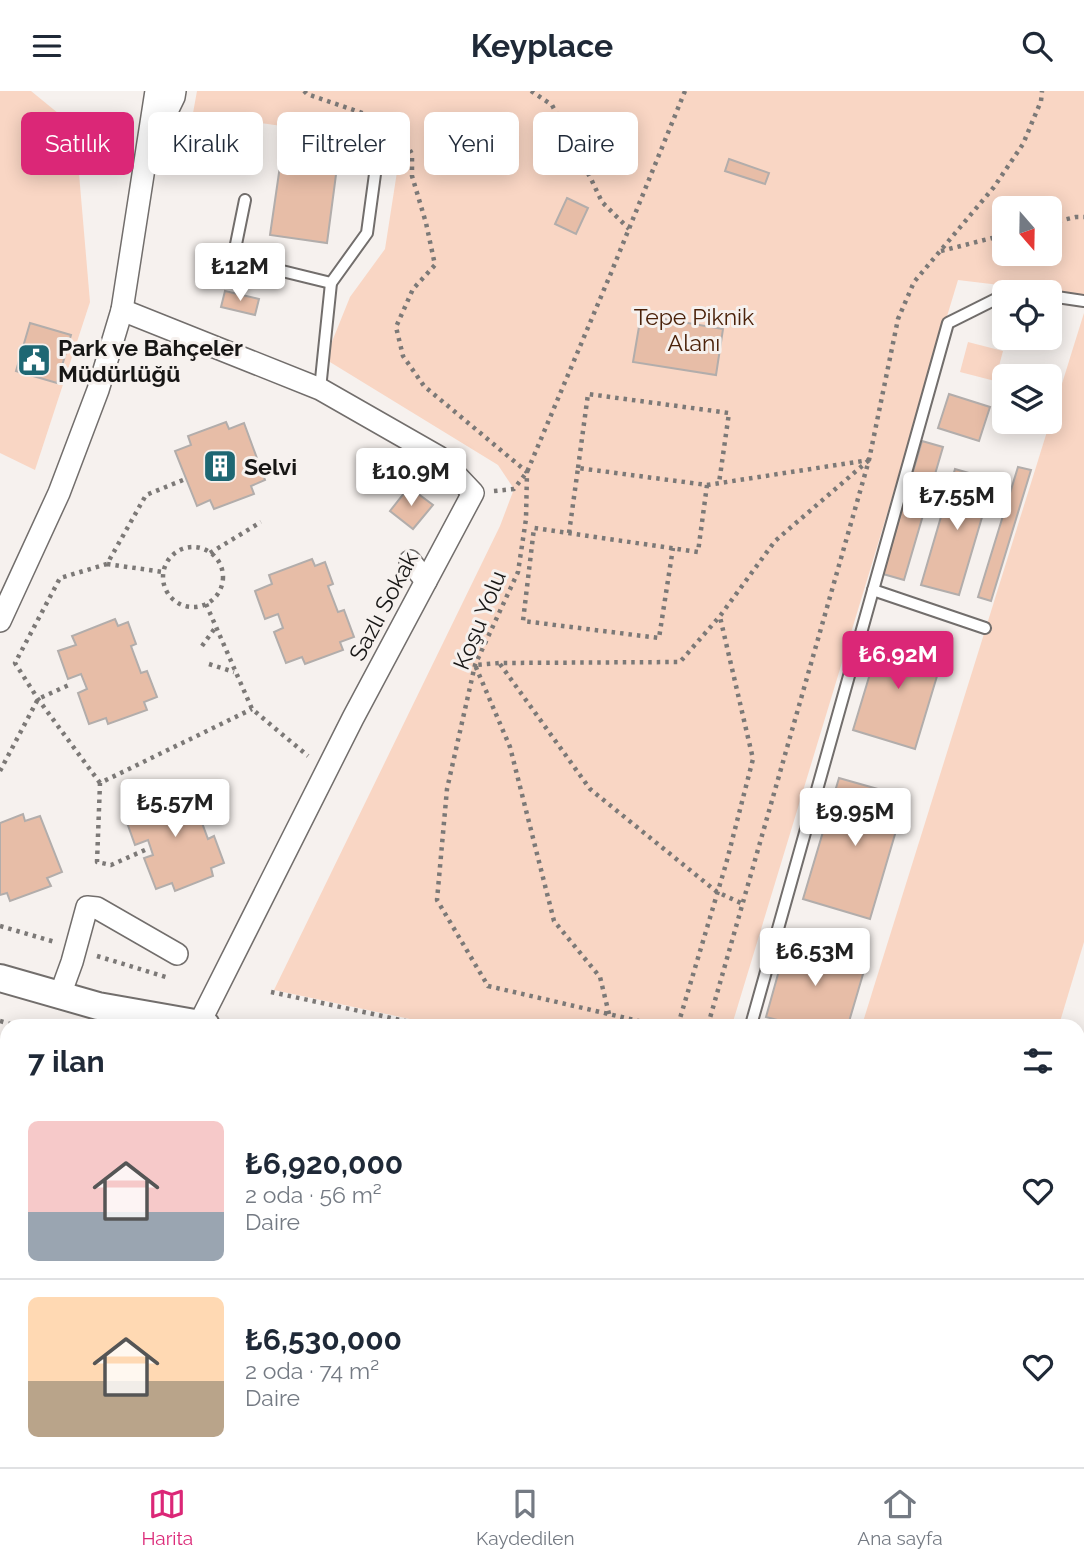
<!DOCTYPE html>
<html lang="tr">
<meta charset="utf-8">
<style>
body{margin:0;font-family:Raleway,sans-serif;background:#f6f6f7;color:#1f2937;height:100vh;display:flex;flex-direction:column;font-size:26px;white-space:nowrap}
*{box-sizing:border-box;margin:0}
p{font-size:23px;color:#747a83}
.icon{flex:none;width:38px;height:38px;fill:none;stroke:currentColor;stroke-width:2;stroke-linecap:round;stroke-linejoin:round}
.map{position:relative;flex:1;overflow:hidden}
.side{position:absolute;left:0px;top:928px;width:1085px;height:450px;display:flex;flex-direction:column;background:#fff;border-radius:21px 21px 0 0;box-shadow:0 4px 18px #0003}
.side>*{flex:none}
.hud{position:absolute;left:21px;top:21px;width:700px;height:63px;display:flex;gap:14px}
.needle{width:46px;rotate:160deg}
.tools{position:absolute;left:992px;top:105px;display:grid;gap:14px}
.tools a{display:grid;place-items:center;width:70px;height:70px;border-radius:10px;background:#fff;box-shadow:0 4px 18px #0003;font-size:35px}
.price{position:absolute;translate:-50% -60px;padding:0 16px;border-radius:7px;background:#fff;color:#222;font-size:23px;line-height:46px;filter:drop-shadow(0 2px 4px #0008)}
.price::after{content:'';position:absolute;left:50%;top:42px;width:21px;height:16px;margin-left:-10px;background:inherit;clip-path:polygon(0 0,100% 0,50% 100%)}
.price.active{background:#db2777;color:#fff}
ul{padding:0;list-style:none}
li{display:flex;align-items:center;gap:21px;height:175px;padding:0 28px}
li+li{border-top:2px solid #e0e1e3}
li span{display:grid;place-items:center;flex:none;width:196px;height:140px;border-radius:10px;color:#555}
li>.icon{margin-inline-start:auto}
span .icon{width:84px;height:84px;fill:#fffc;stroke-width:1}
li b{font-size:30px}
h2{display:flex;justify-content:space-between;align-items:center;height:84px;padding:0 28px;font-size:30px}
.tag{padding:0 24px;border-radius:10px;background:#fff;box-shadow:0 4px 18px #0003;font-size:24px;line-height:63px}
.tag.active{background:#db2777;color:#fff}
header{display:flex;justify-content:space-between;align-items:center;height:91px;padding:0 28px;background:#fff;font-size:32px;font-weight:700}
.menu{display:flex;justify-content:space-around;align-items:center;height:98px;border-top:2px solid #e0e1e3;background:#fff;font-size:19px;color:#747a83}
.menu a{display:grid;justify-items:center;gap:4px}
.menu .active{color:#db2777}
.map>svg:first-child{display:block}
</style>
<header><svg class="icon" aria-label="menu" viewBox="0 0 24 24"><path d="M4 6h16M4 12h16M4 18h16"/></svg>Keyplace<svg class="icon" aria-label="search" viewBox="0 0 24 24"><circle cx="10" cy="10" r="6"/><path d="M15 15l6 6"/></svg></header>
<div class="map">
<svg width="1084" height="1376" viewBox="0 0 1084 1376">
<rect width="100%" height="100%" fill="#f6f1ee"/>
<g fill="#f9d6c4" fill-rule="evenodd">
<polygon points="0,0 31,0 75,36 90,211 35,379 0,362"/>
<path d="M197,0H1084V204L958,189L732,934H438L274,899L500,435L514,398L498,374L325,268L350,206L385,158L399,68L391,51L193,22ZM1004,117H1050V163H1004Z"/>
<polygon points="1084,222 1084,851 1059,934 862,934"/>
<polygon points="968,251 1003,260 995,290 960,281"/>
<polygon points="398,1370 843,1370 770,1376 336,1376"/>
</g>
<g fill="#e7bda7" stroke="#b2adab" stroke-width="2">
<polygon points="95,39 117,43 112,72 89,67"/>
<polygon points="281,68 337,76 327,152 270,144"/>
<polygon points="729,68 769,82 765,93 725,80"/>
<polygon points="567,107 588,117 576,143 555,133"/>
<polygon points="225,200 259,208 255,224 221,216"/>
<polygon points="641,224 723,238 716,284 633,271"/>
<polygon points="30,232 71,244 57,292 16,280"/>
<polygon points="949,303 990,316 979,350 938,337"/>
<polygon points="226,331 229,338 244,332 265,389 251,395 254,403 214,418 210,409 197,415 175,360 191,354 188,345"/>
<polygon points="922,350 943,356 904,489 883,483"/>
<polygon points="1018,376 1031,379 991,510 978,506"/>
<polygon points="955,378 993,389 959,504 921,494"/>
<polygon points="409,396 433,414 413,438 390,420"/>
<polygon points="312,468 315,475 325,471 333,493 328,495 338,521 344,519 354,546 340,551 343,559 305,573 302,566 286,572 274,541 283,537 278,523 265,528 255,500 272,493 269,484"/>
<polygon points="115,528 118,535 128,531 136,553 131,555 141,582 147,580 157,606 144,611 147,619 108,633 106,627 89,633 78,602 87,598 81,583 68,588 58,560 76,554 72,545"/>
<polygon points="882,543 944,562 915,658 853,639"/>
<polygon points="839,687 906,706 870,828 803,808"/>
<polygon points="182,694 185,701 195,697 203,719 198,721 208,748 214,745 224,772 211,777 213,785 175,800 172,792 156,798 144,767 153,764 148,749 135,754 125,726 142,719 139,710"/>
<polygon points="23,723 25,730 40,725 62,781 47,787 51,795 10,810 7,802 0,804 0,732"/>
<polygon points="787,851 866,873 848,934 796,934 766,926"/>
</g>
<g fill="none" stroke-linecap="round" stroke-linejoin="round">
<g stroke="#726e6c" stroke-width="14">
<g id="service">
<polyline points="245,109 233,168 331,192"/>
<polyline points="1010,201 1020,201"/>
<polyline points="1050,205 1084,210"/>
<polyline points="320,298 331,192 367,142 375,83"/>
<polyline points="873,499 985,537"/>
<polyline points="751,934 948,232 1004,204"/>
<polyline points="0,1328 7,1345"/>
<polyline points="17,1370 19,1376"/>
</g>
</g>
<g stroke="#726e6c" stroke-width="24">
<g id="minor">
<polyline points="156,43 174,6 175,0"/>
<polyline points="122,219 320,298 439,366 473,402 353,627 199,933"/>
<polyline points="410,470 426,490"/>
<polyline points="0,530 59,402 98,299 122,219 156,0"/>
<polyline points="60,904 72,871 87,816 97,817 177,863"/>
</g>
</g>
<g stroke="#726e6c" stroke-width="30">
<g id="tertiary">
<polyline points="0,887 98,915 206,934"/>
<polyline points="1078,1020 1084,1020"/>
</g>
</g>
<g stroke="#d1d0d0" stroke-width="37">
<g id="primary">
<polyline points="1078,1279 1084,1276"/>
<polyline points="47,1376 104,1370"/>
</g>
</g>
<g stroke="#7c7977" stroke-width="4.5" stroke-dasharray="3.5 5" stroke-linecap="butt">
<polyline points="304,0 307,3 397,34 412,63 412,85 426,132 435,174 413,198 396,236 403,265 424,295 527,381 526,428 518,481 475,574 447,698 437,809 488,895 656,934"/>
<polyline points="531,0 552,14 592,90 602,111 629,138"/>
<polyline points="1050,132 1076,126 1084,126"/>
<polyline points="941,160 1004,144"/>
<polyline points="578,377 588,303 729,322 719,392"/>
<polyline points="707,394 869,369"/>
<polyline points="494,400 514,398 527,381 611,182 685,0"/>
<path d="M569,442L578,377L707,394L698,461C643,453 589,445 534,437L523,530L659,547L673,457"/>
<circle cx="193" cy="486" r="30"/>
<polyline points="210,462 261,431"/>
<polyline points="107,473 163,481"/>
<polyline points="206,513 252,618 308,665"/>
<polyline points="202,555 215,537"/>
<polyline points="209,573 234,581"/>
<polyline points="500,573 590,698 717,801 743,813"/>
<polyline points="0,680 38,608 71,593"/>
<polyline points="100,692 38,608 15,572 60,487 107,473 146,404 183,389"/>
<polyline points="145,759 111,774 97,771 100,692 252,618"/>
<polyline points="0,835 55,851 54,852"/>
<polyline points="97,865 166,886"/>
<polyline points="271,901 424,934"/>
<polyline points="609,923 600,886 554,830 510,656 475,574 500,572 680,571 720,525 775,450 869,369"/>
<polyline points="0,930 14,934"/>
<polyline points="678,934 726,773 753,668 720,526"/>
<polyline points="708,934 869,369 898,228 914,191 994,96 1023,53 1041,10 1042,0"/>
<polyline points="0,1110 7,1107"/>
</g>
<use href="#service" stroke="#fff" stroke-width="10"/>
<use href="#minor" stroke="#fff" stroke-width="21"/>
<use href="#tertiary" stroke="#fff" stroke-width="26"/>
<use href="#primary" stroke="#79c0cb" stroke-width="33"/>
</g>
<defs>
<g id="civic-square" transform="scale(1.75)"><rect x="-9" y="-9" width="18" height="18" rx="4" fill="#1e6773" stroke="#f6f1ee"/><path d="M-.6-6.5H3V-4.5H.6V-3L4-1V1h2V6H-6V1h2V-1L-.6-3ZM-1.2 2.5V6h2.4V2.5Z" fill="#fff"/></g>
<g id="building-square" transform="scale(1.75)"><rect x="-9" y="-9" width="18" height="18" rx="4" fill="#1e6773" stroke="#f6f1ee"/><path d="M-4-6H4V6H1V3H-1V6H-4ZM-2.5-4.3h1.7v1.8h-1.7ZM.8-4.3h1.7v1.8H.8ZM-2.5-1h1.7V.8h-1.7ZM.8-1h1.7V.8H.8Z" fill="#fff"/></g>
</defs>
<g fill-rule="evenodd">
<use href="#civic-square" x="34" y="269"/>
<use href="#building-square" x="220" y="375"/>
</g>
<g text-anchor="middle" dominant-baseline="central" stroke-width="6" stroke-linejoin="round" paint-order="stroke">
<g font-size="23" fill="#4b220a" stroke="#f6f1ee">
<text x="694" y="225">Tepe Piknik<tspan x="694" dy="26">Alanı</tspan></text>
</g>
<g font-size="23" font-weight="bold" fill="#171615" stroke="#f6f1ee" text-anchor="start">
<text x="58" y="256">Park ve Bahçeler<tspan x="58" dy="26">Müdürlüğü</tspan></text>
<text x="244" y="375">Selvi</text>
</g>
<g font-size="23" fill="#171615" stroke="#f6f1ee">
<text transform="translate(383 515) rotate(-62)">Sazlı Sokak</text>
<text transform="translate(479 529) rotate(-68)">Koşu Yolu</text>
</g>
</g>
</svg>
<div class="tools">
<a><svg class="needle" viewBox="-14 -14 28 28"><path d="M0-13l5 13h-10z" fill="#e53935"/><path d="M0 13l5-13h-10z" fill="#747a83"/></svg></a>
<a><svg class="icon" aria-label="locate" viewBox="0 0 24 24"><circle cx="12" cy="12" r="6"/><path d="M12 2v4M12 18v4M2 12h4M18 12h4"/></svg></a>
<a><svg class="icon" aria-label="layers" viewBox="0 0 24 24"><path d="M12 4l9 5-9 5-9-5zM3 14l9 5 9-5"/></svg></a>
</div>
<b class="price" style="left:240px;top:212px">₺12M</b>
<b class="price" style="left:411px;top:417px">₺10.9M</b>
<b class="price" style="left:957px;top:441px">₺7.55M</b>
<b class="price active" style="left:898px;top:600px">₺6.92M</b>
<b class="price" style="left:175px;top:748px">₺5.57M</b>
<b class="price" style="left:855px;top:757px">₺9.95M</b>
<b class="price" style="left:815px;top:897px">₺6.53M</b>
<div class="hud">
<a class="tag active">Satılık</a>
<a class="tag">Kiralık</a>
<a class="tag">Filtreler</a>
<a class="tag">Yeni</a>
<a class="tag">Daire</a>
</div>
<section class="side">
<h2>7 ilan<svg class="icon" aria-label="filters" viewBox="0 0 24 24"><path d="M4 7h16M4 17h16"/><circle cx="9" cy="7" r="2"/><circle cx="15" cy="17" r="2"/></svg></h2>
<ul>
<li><span style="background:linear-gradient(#f6c9c9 65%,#9aa5b1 0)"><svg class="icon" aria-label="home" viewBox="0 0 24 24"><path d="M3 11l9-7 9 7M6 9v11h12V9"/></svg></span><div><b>₺6,920,000</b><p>2 oda · 56 m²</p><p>Daire</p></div><svg class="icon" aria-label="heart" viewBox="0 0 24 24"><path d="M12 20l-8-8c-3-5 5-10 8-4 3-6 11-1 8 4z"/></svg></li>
<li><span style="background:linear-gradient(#ffd9b3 60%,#b9a48a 0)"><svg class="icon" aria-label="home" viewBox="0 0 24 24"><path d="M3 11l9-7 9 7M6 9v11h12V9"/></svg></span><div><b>₺6,530,000</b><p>2 oda · 74 m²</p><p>Daire</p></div><svg class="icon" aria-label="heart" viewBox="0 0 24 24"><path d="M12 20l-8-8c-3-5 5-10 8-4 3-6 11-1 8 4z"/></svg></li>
</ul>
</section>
</div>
<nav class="menu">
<a class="active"><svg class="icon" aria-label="map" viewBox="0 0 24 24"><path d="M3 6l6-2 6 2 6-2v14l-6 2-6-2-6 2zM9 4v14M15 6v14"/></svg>Harita</a>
<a><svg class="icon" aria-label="saved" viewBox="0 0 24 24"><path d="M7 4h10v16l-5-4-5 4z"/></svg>Kaydedilen</a>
<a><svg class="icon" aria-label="home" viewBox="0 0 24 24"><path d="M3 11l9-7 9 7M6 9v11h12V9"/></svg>Ana sayfa</a>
</nav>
